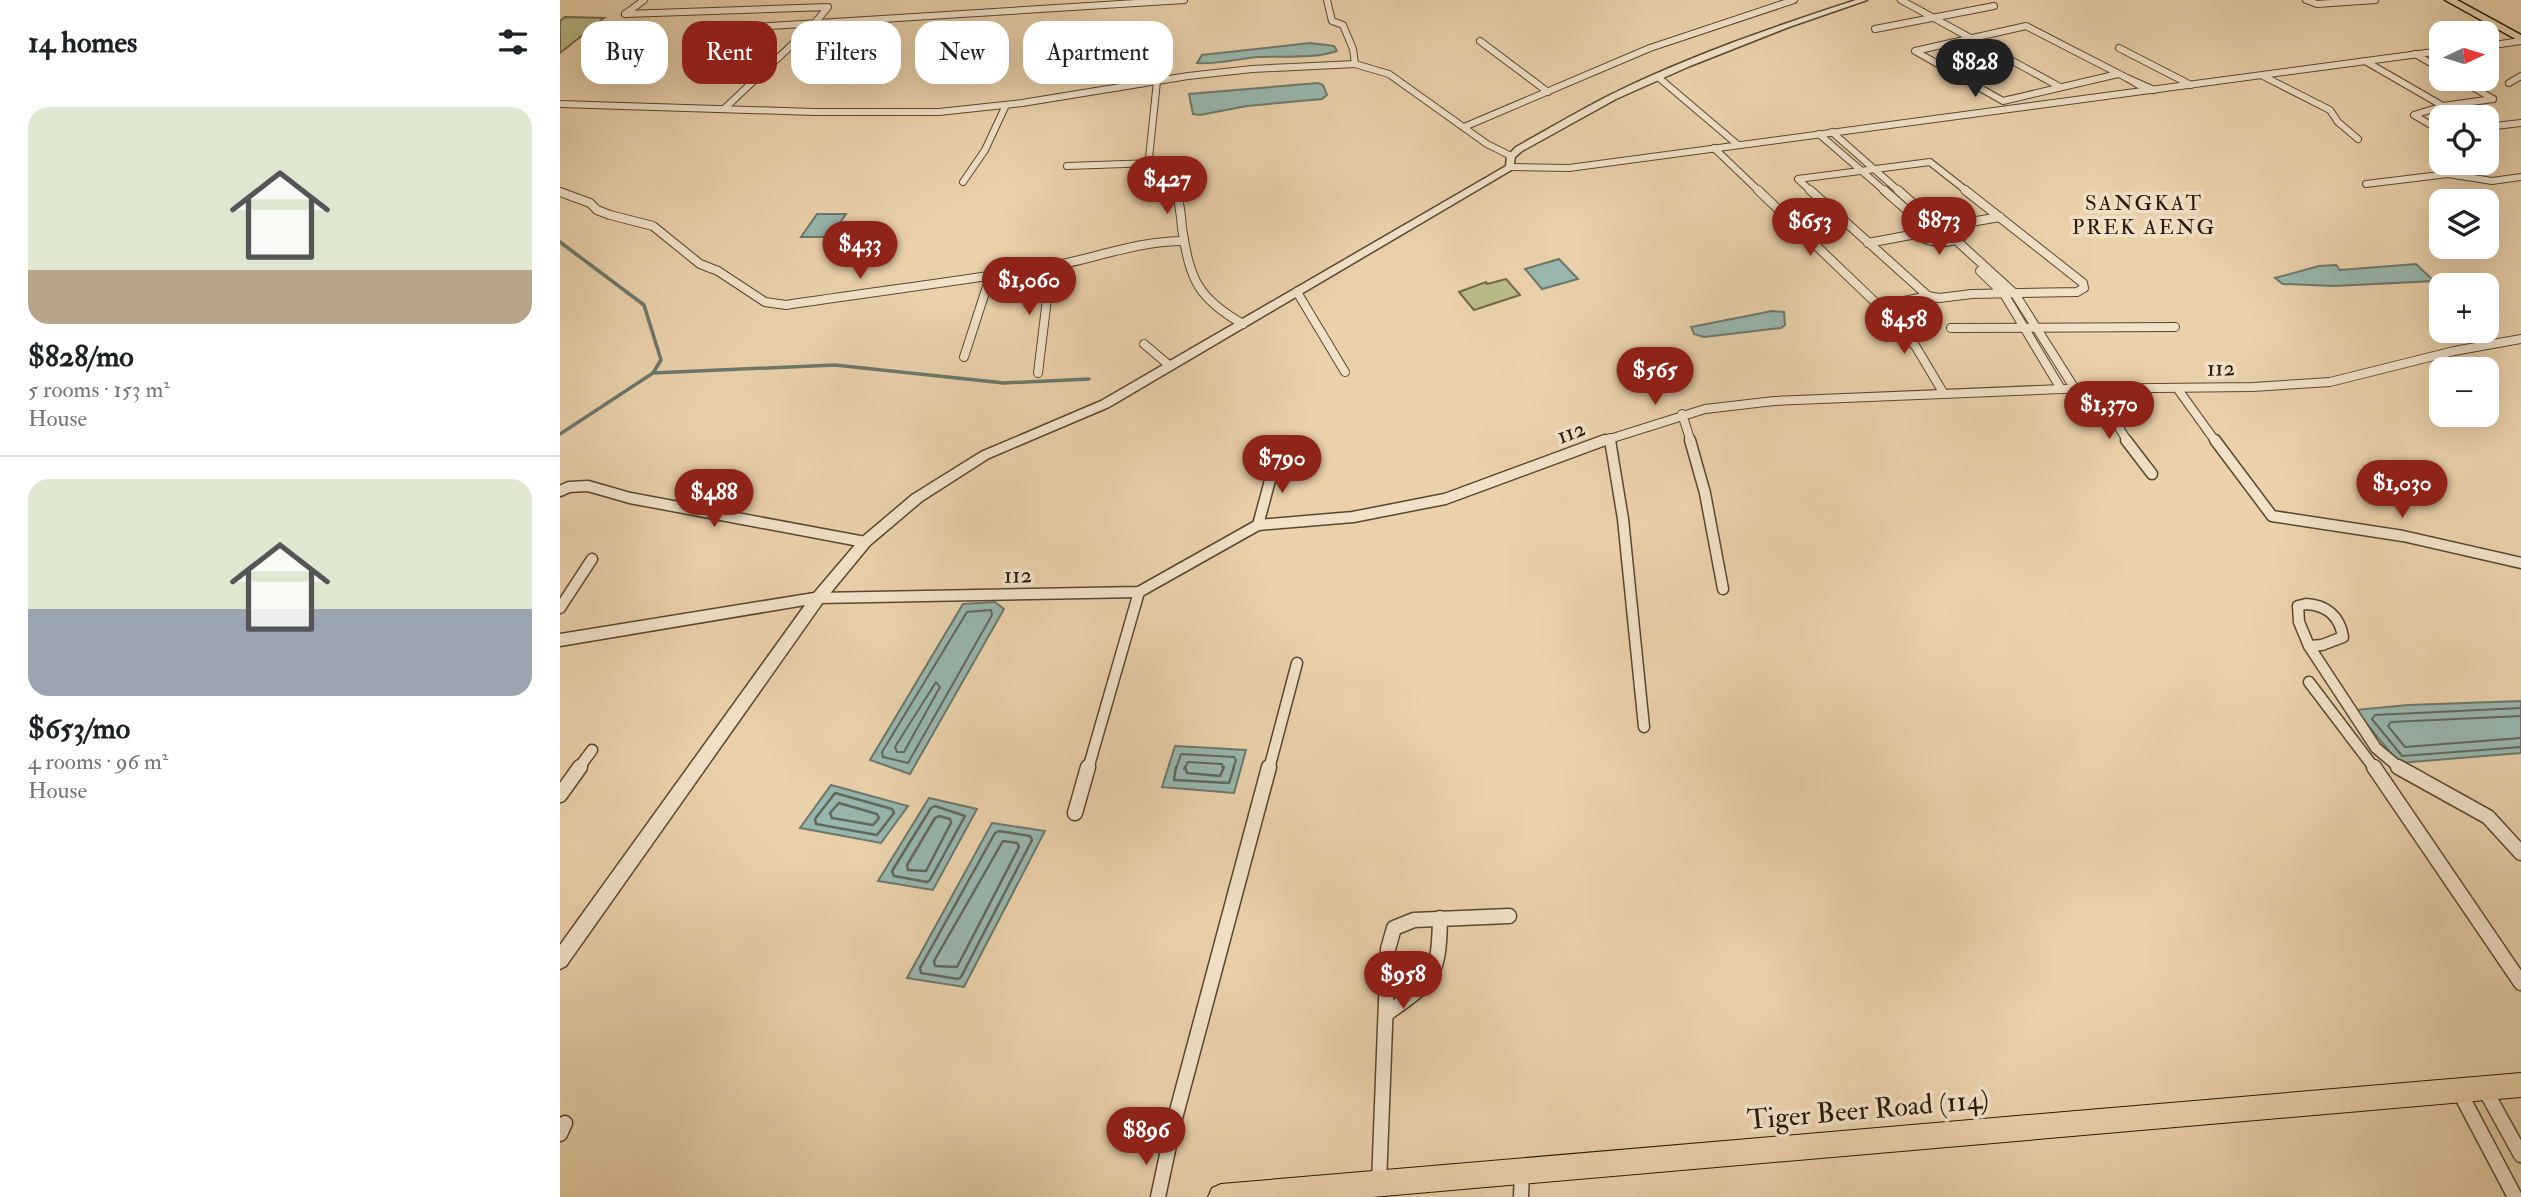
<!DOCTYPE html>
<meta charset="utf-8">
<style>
body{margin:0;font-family:"IM FELL Double Pica",serif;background:#f6f6f6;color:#202124;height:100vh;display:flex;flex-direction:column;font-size:26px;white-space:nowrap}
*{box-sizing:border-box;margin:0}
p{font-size:23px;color:#757577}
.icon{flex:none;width:38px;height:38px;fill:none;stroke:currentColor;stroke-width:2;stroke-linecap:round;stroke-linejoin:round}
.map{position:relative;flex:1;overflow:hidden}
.details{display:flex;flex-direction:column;background:#fff;width:560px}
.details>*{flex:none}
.banner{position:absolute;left:21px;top:21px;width:665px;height:63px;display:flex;gap:14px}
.needle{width:46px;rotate:86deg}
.controls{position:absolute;left:1869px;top:21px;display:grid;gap:14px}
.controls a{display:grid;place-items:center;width:70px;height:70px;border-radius:14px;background:#fff;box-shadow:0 7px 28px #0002;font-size:35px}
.price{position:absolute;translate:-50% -60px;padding:0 16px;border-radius:24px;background:#8f2418;color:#fff;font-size:23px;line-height:46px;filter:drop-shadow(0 2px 4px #0008)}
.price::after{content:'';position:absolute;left:50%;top:42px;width:21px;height:16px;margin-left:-10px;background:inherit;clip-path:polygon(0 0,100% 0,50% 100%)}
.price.active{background:#222;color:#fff}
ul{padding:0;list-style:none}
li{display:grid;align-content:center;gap:14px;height:371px;padding:0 28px}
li+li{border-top:2px solid #e0e0e0}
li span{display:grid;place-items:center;height:217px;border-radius:21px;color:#555}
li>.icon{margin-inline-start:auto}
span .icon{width:126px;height:126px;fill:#fffc;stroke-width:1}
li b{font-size:30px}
h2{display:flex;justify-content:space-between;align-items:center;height:84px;padding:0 28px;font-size:30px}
.tag{padding:0 24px;border-radius:21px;background:#fff;box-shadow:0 7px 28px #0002;font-size:24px;line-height:63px}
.tag.active{background:#8f2418;color:#fff}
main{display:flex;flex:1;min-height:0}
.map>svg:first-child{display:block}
</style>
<main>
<section class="details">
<h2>14 homes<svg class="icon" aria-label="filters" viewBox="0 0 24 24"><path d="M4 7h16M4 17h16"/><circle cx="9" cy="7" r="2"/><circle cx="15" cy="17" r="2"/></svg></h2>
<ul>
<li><span style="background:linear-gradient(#dfe7d0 75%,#b9a48a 0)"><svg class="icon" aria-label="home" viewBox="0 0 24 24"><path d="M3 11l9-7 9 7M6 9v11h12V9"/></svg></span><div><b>$828/mo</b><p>5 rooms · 153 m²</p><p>House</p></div></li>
<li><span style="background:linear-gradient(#dfe7d0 60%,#9aa5b1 0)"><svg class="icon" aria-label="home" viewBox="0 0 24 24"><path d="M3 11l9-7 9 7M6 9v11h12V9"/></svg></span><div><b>$653/mo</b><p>4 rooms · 96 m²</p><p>House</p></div></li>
</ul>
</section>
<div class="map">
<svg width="1961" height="1197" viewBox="0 0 1961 1197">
<rect width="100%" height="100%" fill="#ead1aa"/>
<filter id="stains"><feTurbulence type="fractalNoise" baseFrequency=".00286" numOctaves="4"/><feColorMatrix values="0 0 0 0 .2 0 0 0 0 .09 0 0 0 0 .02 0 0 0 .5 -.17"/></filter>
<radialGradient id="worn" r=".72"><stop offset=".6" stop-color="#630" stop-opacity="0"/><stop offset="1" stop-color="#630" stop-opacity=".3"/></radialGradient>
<g fill="#b9bb87" stroke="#706a48" stroke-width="2">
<polygon points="5,17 44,18 0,53 0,21"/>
<polygon points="946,279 960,295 914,310 899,292 926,282 927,284"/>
</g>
<g fill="#98b7ae" stroke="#6b786c" stroke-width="2">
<path d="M539,36L552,75L531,77L527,74L525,66C511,67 494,81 480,71L479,51Z"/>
<path d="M750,43L774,46L777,51C754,59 723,56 699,57C678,58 659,65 637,63L642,55Z"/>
<polygon points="758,83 763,85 767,95 762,99 687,106 640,115 633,114 629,94"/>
<polygon points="257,214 286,214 270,237 241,237"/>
<polygon points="999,259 1018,279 982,289 965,269"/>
<polygon points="1856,264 1874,281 1774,286 1723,284 1715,278 1759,266 1776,265 1780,270"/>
<polygon points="1212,311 1224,312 1225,325 1221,328 1144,337 1134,334 1131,327"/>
<polygon points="435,602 444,609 350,774 310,760 403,604"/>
<polygon points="1961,701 1961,753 1839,763 1795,710 1848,705"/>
<polygon points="615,746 686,750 674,793 602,787"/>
<polygon points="271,785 348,806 321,843 240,828"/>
<polygon points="369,798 417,809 373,890 318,881"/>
<polygon points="432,823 485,831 404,987 347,978"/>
</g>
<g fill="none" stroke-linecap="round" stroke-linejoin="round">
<g stroke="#60685c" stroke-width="2">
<polygon points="533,45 538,62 536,66 521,59 498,66 487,65 488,55"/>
<polygon points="431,610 432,615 348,763 323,757 322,752 407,612"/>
<polygon points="376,682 380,687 344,752 337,752 335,747"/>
<polyline points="1961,708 1815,715 1812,719 1842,756 1961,747"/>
<polyline points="1961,716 1831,722 1828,726 1845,747 1961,738"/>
<polyline points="616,769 621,754 674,757 676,760 673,769"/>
<polyline points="624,769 628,762 662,764 663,769"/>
</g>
<g stroke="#60685c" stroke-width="2.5">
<polyline points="616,767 614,780 669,783 674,767"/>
<polyline points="625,767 627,773 660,776 664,767"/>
<polygon points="275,793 332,809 334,813 317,835 256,824 255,819"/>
<polygon points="279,803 317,814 319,818 313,825 272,818 270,813"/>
<polygon points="375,806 405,816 370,880 367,882 334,876 332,871 371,808"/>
<polygon points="379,816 390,819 391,823 366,871 348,870 347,865 375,818"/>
<polygon points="439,831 470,836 472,840 401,977 398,979 361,973 360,968 435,833"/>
<polygon points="443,841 457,843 459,847 397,967 375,966 374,961"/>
</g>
<g stroke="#6b786c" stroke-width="3.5">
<polyline points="0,242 84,305 101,360 93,373 0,434"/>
<polyline points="93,373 275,365 444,383 529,379"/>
</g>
<g stroke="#584731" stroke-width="8">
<g id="minor-far3">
<polyline points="767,0 772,21 783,25 793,49 795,64"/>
<polyline points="1341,0 1500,87"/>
<polyline points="1746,0 1757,4 1815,0"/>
<polyline points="65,14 268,7 254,24 165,108"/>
<polyline points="65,14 84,0"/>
<polyline points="194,27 624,0"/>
<polyline points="1315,29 1434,6"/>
<polyline points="920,41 988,92"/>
<polyline points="1927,46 1961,41"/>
<polyline points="1559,48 1631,85"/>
<polyline points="1855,54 1881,69"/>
<polyline points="1805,61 1883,106"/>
<polyline points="1558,74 1443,101 1355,51 1466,26 1567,78"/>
<polyline points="1703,76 1770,110 1778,122 1798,139"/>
<polyline points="1098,77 1178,145"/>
<polyline points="1899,79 1933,99"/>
<polyline points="597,81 589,158 590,161 602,165 616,192"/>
<polyline points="1949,83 1961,76"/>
<polyline points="1587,90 1567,78 1594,90"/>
<polyline points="0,104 254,112 379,112 462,103 628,76 692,69 795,64 829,74 927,144 951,156"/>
<polyline points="904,127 1090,48 1234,0"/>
<polyline points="1927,127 1961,123"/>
<polyline points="1881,131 1854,115 1883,106 1933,99"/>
<polyline points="1272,132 1340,192"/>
<polyline points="1259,134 1326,192"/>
<polyline points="1154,148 1200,192"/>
<polyline points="507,166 594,163"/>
<polyline points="950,167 1009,168 1881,51"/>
<polyline points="403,182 425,150 446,105"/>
<polyline points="1806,184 1888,174 1932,181 1961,177"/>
<polyline points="1252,192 1238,179 1370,162 1408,192"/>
</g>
</g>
<g stroke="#584731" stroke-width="10">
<g id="minor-far2">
<path d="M615,190C620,202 621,215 622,228C630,279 637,298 683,324"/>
<polyline points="1198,190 1317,304 1326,305 1368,296"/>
<polyline points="1250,190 1368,296"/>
<polyline points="1324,190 1357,219"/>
<polyline points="1338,190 1367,216"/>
<path d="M0,192L30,203L37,210L50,215L93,226L140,264L158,271L205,302L226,305C313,292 400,281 487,267C534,259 576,241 624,241"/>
<path d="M1367,216L1392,220L1403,229L1402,237C1385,246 1367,243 1352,231V223Z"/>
<polyline points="1399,224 1440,217"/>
<polyline points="1397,241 1455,294 1515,389"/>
<polyline points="1308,243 1356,234"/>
<polyline points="1420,271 1444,294 1501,389"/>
<polyline points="737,292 785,372"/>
<polyline points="1368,296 1379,298 1412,294 1517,292 1524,288 1523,283 1405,190"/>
<polyline points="1322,305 1356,347 1384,394"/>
<polyline points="1391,328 1615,327"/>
<polyline points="584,344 610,366"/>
<polyline points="404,357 431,274"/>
<polyline points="478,373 491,266"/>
<polyline points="1617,388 1656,442"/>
<polyline points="1535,389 1568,442"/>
<polyline points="1122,414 1131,442"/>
<polyline points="1050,438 1051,442"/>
<polyline points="1040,442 1145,409 1214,401 1501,389 1693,387 1770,382 1894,351 1961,339"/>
</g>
</g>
<g stroke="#584731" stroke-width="13">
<g id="minor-far1">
<polyline points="1050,440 1063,519 1084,727"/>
<polyline points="1130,440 1145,493 1163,589"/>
<polyline points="1566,440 1592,474"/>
<polyline points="1655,440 1712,516 1843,536 1961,563"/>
<polyline points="0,491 9,487 28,486 70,498 305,542"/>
<polyline points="698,525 716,458"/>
<polyline points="258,598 579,592 698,525 793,517 885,499 1045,440"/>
<path d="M1746,604C1767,605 1780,617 1783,637L1762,645L1749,646L1739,622L1738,606Z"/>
<polyline points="0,608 32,559"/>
<polyline points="1749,646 1816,748 1841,769"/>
<polyline points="1749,682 1815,769"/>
<polyline points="18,769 32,750"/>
<polyline points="528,769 579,592"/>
<polyline points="709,769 737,663"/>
</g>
</g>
<g stroke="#584731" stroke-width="17">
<g id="minor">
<polyline points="1814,767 1961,983"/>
<polyline points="1838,767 1928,817 1961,853"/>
<polyline points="0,795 20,767"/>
<polyline points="515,813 528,767"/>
<path d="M826,1014C873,981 879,977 880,918"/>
<polyline points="1924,1088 1961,1155"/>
<polyline points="1899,1091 1955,1197"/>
<polyline points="0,1134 5,1123"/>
<polyline points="819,1183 828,949 834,928 854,920 949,916"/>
<polyline points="598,1197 614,1122 709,767"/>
<polyline points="961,1197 962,1171"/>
</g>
</g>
<g stroke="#584731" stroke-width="3">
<path id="tertiary" d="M1296,0H1307L1229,27L1130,66L1056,99L962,151L955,157L953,169L549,407L429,458L362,501L310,545L263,602L6,966L0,969V945L245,605L0,646V634L254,593L300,539L352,495L421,452L541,401L946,166L947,156L956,147C987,130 1018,111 1050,95C1129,56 1213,27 1296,0Z"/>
</g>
<g stroke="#281909" stroke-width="2">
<polygon id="primary" points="1961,1073 1961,1097 812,1197 648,1197 652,1188 661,1184"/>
</g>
<g stroke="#281909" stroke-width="3">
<polygon id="trunk" points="1885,0 1897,0 1961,35 1961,42"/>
</g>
<use href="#minor-far3" stroke="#f1e1c8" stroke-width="6"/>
<use href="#minor-far2" stroke="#f1e1c8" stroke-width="8"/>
<use href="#minor-far1" stroke="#f1e1c8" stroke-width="10"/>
<use href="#minor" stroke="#f1e1c8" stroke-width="14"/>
<use href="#tertiary" fill="#f1e1c8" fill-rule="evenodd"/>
<use href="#primary" fill="#ead1aa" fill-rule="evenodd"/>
<use href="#trunk" fill="#ead1aa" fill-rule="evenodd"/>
</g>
<g text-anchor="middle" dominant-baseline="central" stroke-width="7" stroke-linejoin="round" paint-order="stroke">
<g font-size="21" letter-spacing="2" fill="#281909" stroke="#f1e1c8">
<text x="1584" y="203">SANGKAT<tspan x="1584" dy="24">PREK AENG</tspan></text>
</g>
<g font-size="23" fill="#281909" stroke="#f1e1c8">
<text transform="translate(1661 368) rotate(-1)">112</text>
<text transform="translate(1011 432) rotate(-21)">112</text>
<text transform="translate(458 575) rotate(-1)">112</text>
</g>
<g font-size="28" fill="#281909" stroke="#f1e1c8">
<text transform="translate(1308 1110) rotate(-5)">Tiger Beer Road (114)</text>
</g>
</g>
<rect width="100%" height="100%" filter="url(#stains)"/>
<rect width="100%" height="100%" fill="url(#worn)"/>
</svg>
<div class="controls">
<a><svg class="needle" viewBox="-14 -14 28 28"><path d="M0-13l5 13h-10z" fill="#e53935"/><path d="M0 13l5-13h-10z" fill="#757577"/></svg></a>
<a><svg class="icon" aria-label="locate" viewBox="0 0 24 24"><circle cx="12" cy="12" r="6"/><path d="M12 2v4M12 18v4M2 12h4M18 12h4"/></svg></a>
<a><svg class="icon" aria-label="layers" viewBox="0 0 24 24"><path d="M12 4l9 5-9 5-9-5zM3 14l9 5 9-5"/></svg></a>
<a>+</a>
<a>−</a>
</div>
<b class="price active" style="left:1415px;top:99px">$828</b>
<b class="price" style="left:607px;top:216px">$427</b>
<b class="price" style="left:1379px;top:257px">$873</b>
<b class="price" style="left:1250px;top:258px">$653</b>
<b class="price" style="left:300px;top:281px">$433</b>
<b class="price" style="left:469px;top:317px">$1,060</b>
<b class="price" style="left:1344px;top:356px">$458</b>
<b class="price" style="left:1095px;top:407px">$565</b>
<b class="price" style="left:1549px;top:441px">$1,370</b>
<b class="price" style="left:722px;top:495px">$790</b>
<b class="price" style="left:1842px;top:520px">$1,030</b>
<b class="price" style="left:154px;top:529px">$488</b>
<b class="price" style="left:843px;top:1011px">$958</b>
<b class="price" style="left:586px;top:1167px">$896</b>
<div class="banner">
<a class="tag">Buy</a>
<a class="tag active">Rent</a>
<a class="tag">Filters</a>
<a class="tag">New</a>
<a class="tag">Apartment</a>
</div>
</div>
</main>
